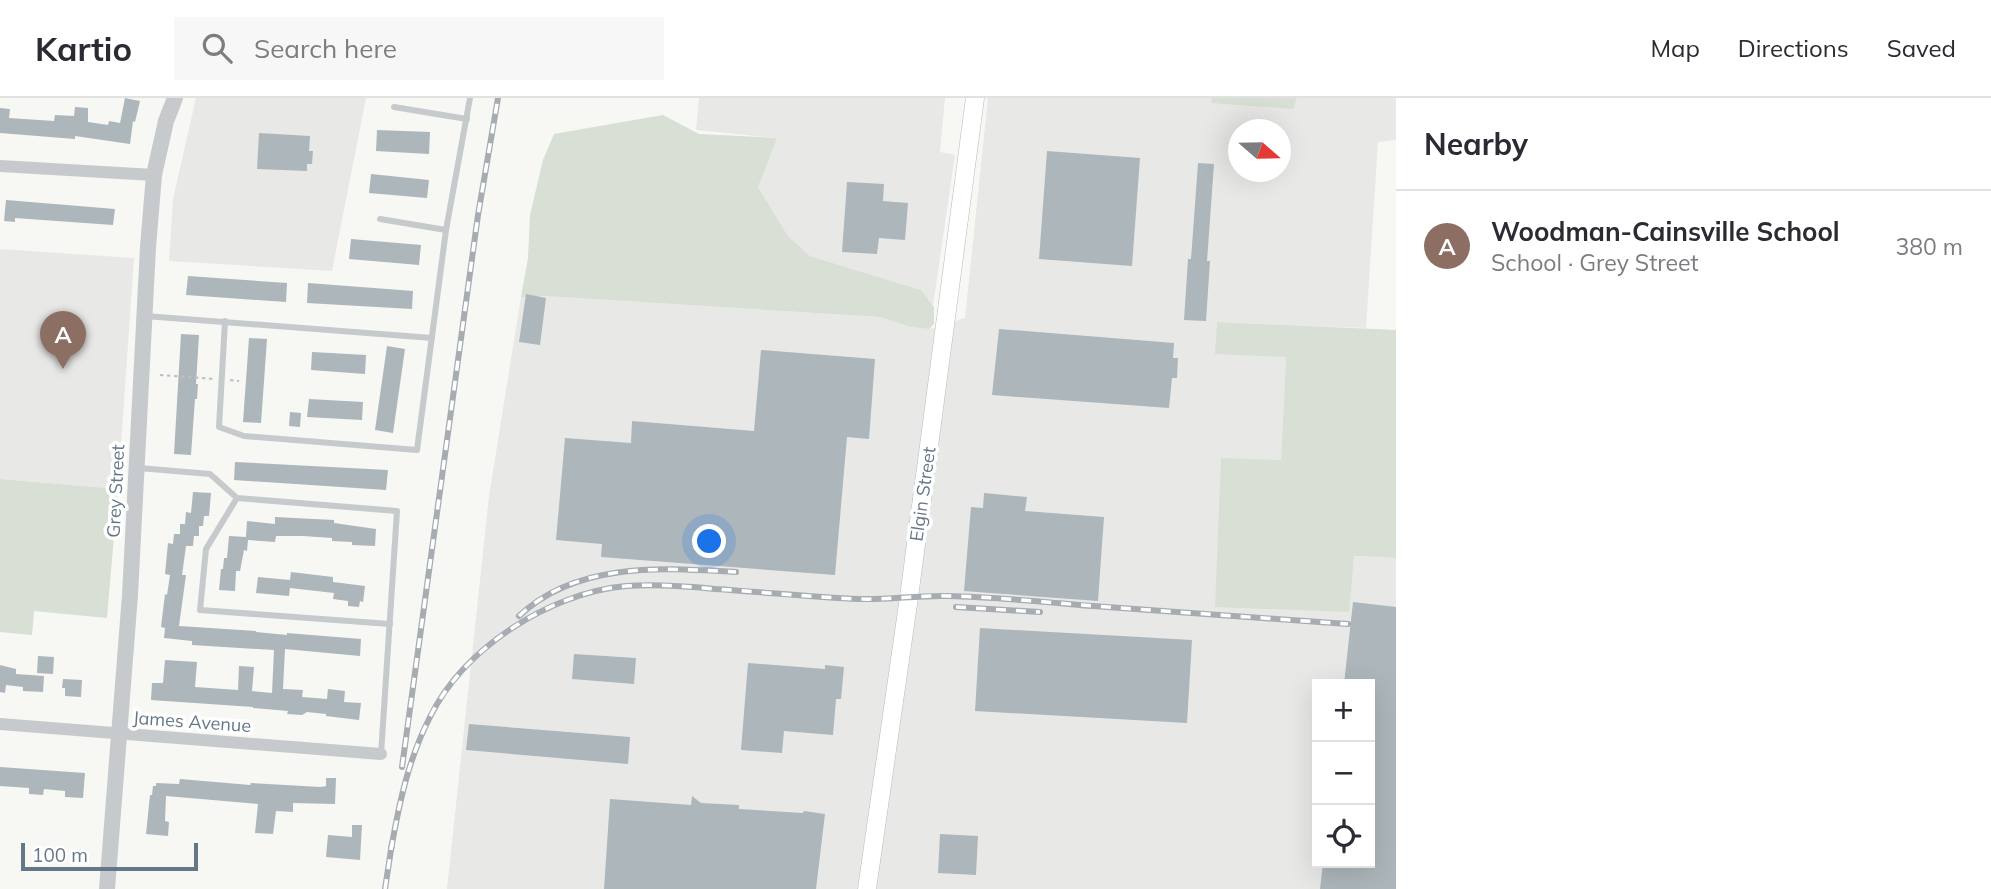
<!DOCTYPE html>
<html lang="en">
<head>
<meta charset="utf-8">
<style>
  :root { --surface:#fff; --page:#f7f7f7; --text:#2b2b33; --muted:#7c7c81; --line:#e1e1e2; --accent:#1a73e8 }
  body { margin:0; font-family:Mulish,sans-serif; background:var(--page); color:var(--text) }
  .controls { position:absolute; right:21px; bottom:21px; display:grid; overflow:hidden; border-radius:0px; box-shadow:0 7px 28px #0002 }
  .controls button { width:63px; height:63px; display:grid; place-items:center; padding:0; border:0; border-bottom:2px solid var(--line); background:var(--surface); color:var(--text); font:35px sans-serif }
  .compass { position:absolute; left:1228px; top:21px; width:63px; height:63px; border-radius:50%; background:var(--surface); box-shadow:0 7px 28px #0002; rotate:110deg }
  .scale { position:absolute; left:21px; bottom:18px; width:177px; box-sizing:border-box; padding-left:7px; border:4px solid #647787; border-top:0; font-size:19px; line-height:24px; white-space:nowrap; color:#647787; -webkit-text-stroke:5px #fff; paint-order:stroke }
  .you { position:absolute; left:710px; top:444px; width:24px; height:24px; margin:-18px; border:5px solid #fff; border-radius:50%; background:#1a73e8; box-shadow:0 0 0 10px #1a73e833 }
  .badge { display:grid; place-items:center; width:46px; height:46px; border-radius:50%; background:var(--accent); color:#fff; font-size:23px; font-weight:700 }
  .pin { position:absolute; translate:-50% -58px; filter:drop-shadow(0 2px 4px #0008) }
  .pin::after { content:''; position:absolute; top:37px; width:24px; height:21px; background:inherit; clip-path:polygon(0 0,100% 0,50% 100%) }
  .list { margin:0; padding:0; list-style:none }
  h2 { display:flex; justify-content:space-between; align-items:center; height:91px; margin:0; padding:0 28px; font-size:30px }
  h2 small { font-size:23px; font-weight:400; color:var(--muted) }
  .list li { display:grid; grid-template-columns:46px 1fr auto; gap:21px; align-items:center; box-sizing:border-box; height:112px; padding:0 28px; border-top:2px solid var(--line) }
  .list b { display:block; font-size:26px; white-space:nowrap }
  .list p { margin:0; font-size:23px; white-space:nowrap; color:var(--muted) }
  .list em { font-size:23px; font-style:normal; color:var(--muted) }
  .icon { flex:none; width:38px; height:38px; fill:none; stroke:currentColor; stroke-width:2; stroke-linecap:round; stroke-linejoin:round }
  .map { position:relative; flex:none; width:1396px; height:791px; overflow:hidden }
  header { display:flex; align-items:center; gap:42px; box-sizing:border-box; height:98px; padding:0 35px; background:var(--surface); border-bottom:2px solid var(--line) }
  header strong { font-size:33px }
  nav { display:flex; gap:38px; margin-inline-start:auto; font-size:24px }
  .search { width:490px; height:63px; background:var(--page); display:flex; align-items:center; gap:18px; box-sizing:border-box; padding:0 24px; border-radius:0px; color:var(--muted); font-size:26px }
  main { display:flex }
  aside { flex:1; background:var(--surface) }
  .map>svg:first-child { display:block }
  .built { fill:#e8e9e7; fill-rule:evenodd }
  .green { fill:#d8dfd4 }
  .building { fill:#adb6bb }
  .lines { fill:none; stroke-linecap:round; stroke-linejoin:round }
  .secondary-casing { stroke:#b6bcc0; stroke-width:19 }
  .path { stroke:#bdc0c2; stroke-width:2; stroke-dasharray:3.5 3.5; stroke-linecap:butt }
  .service { stroke:#c6cacd; stroke-width:6 }
  .minor { stroke:#c6cacd; stroke-width:12 }
  .tertiary { stroke:#c6cacd; stroke-width:16 }
  .secondary { stroke:#fff; stroke-width:18 }
  .rail-casing { stroke:#a6acb2; stroke-width:6 }
  .rail { stroke:#fff; stroke-width:3.5; stroke-dasharray:10; stroke-linecap:butt }
  .labels { text-anchor:middle; stroke-width:7; stroke-linejoin:round; paint-order:stroke }
  .street-label { font-size:18px; fill:#647787; stroke:#fff }
</style>
</head>
<body>
<header>
<strong>Kartio</strong>
<div class="search"><svg class="icon" aria-label="search" viewBox="0 0 24 24"><circle cx="10" cy="10" r="6"/><path d="M15 15l6 6"/></svg>Search here</div>
<nav><a>Map</a><a>Directions</a><a>Saved</a></nav>
</header>
<main>
<div class="map">
<svg width="1396" height="791" viewBox="0 0 1396 791">
  <rect width="100%" height="100%" fill="#f7f7f3"/>
  <g class="built">
    <polygon points="196,0 366,0 332,173 169,163 173,101"/>
    <polygon points="699,0 945,0 940,54 955,57 933,208 921,192 810,158 788,138 758,89 776,40 696,32"/>
    <path d="M988,0H1396V42L1378,44L1366,230L1217,224L1216,256L1286,258L1281,363L1221,361L1354,458L1396,460V791H447L489,398L521,199L544,198L880,219L911,229L930,231L965,220ZM1238,32H1280V74H1238ZM1317,586H1370V765H1317Z"/>
    <polygon points="0,151 134,160 118,391 0,381"/>
  </g>
  <g class="green">
    <polygon points="1212,0 1297,0 1293,11 1211,5"/>
    <polygon points="663,17 699,36 777,40 758,89 788,138 810,158 921,192 934,209 934,226 929,231 911,229 880,219 544,198 521,199 528,160 530,117 543,62 554,36"/>
    <polygon points="1217,224 1396,232 1396,460 1354,458 1349,514 1215,509 1221,360 1281,362 1286,259 1215,256"/>
    <polygon points="0,381 118,391 107,520 34,513 32,537 0,534"/>
  </g>
  <g class="building">
    <polygon points="125,0 140,3 135,24 133,23 130,46 75,38 75,41 0,35 0,10 10,11 9,20 54,23 55,17 74,18 75,9 88,10 88,24 108,27 109,23 120,25"/>
    <polygon points="377,32 430,34 429,56 376,53"/>
    <polygon points="259,35 310,38 309,53 313,53 312,66 307,66 307,73 257,71"/>
    <polygon points="1047,53 1140,60 1132,168 1039,161"/>
    <polygon points="1198,65 1214,66 1207,163 1210,163 1206,223 1184,222 1188,161 1191,161"/>
    <polygon points="371,76 429,82 427,100 369,95"/>
    <polygon points="847,84 884,86 883,103 908,105 905,142 879,140 877,156 842,154"/>
    <polygon points="6,102 115,111 113,127 15,120 15,124 4,123"/>
    <polygon points="351,141 421,147 419,167 349,161"/>
    <polygon points="188,178 287,185 286,204 186,197"/>
    <polygon points="308,185 413,193 412,211 307,205"/>
    <polygon points="526,196 546,200 540,247 519,244"/>
    <polygon points="999,231 1174,245 1173,260 1178,260 1177,280 1172,280 1169,310 992,297"/>
    <polygon points="181,236 199,237 196,286 198,286 197,301 195,301 191,357 174,356"/>
    <polygon points="249,240 267,241 261,325 243,324"/>
    <polygon points="387,248 405,251 393,335 375,332"/>
    <polygon points="761,252 875,261 869,341 847,339 835,477 601,459 602,446 556,442 565,340 631,345 632,323 754,333"/>
    <polygon points="312,254 366,257 365,276 311,272"/>
    <polygon points="309,301 363,304 362,322 307,319"/>
    <polygon points="290,314 301,315 300,329 289,328"/>
    <polygon points="235,364 388,372 386,392 234,382"/>
    <polygon points="193,394 211,395 209,418 204,418 203,428 199,428 199,438 194,438 193,448 186,448 182,477 186,477 179,528 256,533 256,534 287,537 287,535 361,541 360,558 285,551 283,591 303,592 302,599 327,601 328,591 345,593 344,604 361,605 359,622 326,618 326,616 307,614 302,617 287,616 288,613 253,610 253,609 151,602 152,585 163,585 165,562 197,564 195,589 238,592 239,568 254,569 252,593 272,595 274,552 192,547 192,543 164,540 165,530 161,529 165,496 167,497 170,477 165,476 168,445 173,446 174,436 180,436 180,426 185,426 186,414 191,415"/>
    <polygon points="984,395 1027,399 1025,413 1104,419 1098,503 964,493 971,409 983,410"/>
    <polygon points="275,419 334,422 334,425 376,431 375,448 352,447 352,444 332,443 332,440 303,438 276,438 275,444 248,442 247,453 244,452 240,473 236,473 235,493 219,492 221,471 223,471 224,460 227,460 229,438 246,439 247,423 275,426"/>
    <polygon points="291,474 333,479 333,484 365,488 363,504 360,503 359,509 348,508 348,503 333,501 334,495 290,490 289,498 256,495 258,479 290,482"/>
    <polygon points="1353,504 1396,509 1396,791 1320,791 1323,765 1370,765 1370,586 1344,586"/>
    <polygon points="980,530 1192,542 1187,625 975,613"/>
    <polygon points="574,556 636,560 634,586 572,581"/>
    <polygon points="38,558 54,559 53,576 37,575"/>
    <polygon points="748,565 825,571 825,567 844,569 841,601 836,601 833,637 784,633 782,655 741,652"/>
    <polygon points="0,567 16,571 16,576 44,578 43,594 23,593 23,589 6,587 5,595 0,594"/>
    <polygon points="63,581 82,582 81,599 65,598 65,590 62,590"/>
    <polygon points="469,626 630,639 628,666 466,652"/>
    <polygon points="0,669 85,675 83,700 65,699 65,693 44,691 43,697 29,696 29,690 0,688"/>
    <polygon points="326,680 336,680 335,706 293,705 293,714 276,713 273,736 255,735 258,706 166,698 165,723 169,724 168,738 146,736 150,697 152,697 153,688 156,688 156,685 179,686 180,681 250,687 251,685 321,689 326,688"/>
    <polygon points="692,698 701,705 739,707 739,711 803,715 804,713 825,716 816,791 604,791 610,701 691,707"/>
    <polygon points="352,727 362,727 360,762 326,759 328,737 352,739"/>
    <polygon points="940,736 978,738 976,777 938,775"/>
  </g>
  <g class="lines">
    <g class="secondary-casing">
      <polyline id="secondary" points="867,791 909,499 975,0"/>
    </g>
    <g class="path">
      <polyline points="160,277 214,281"/>
      <polyline points="230,282 239,283"/>
    </g>
    <g class="service">
      <polyline points="394,9 467,21"/>
      <polyline points="380,121 446,132"/>
      <polyline points="145,218 432,240"/>
      <polyline points="225,223 219,329 244,338 417,352 446,132 470,0"/>
      <polyline points="139,370 210,376 237,400 397,413 381,656"/>
      <polyline points="237,400 206,451 200,512 390,526"/>
    </g>
    <g class="minor">
      <polyline points="0,68 154,77"/>
      <polyline points="0,626 381,656"/>
    </g>
    <polyline class="tertiary" points="107,791 130,497 148,149 154,77 166,23 175,0"/>
    <use href="#secondary" class="secondary"/>
    <g class="rail-casing">
      <g id="rail">
        <polyline points="956,509 1040,514"/>
        <path d="M519,518C577,463 663,470 736,474"/>
        <polyline points="402,669 478,117 498,0"/>
        <path d="M391,752C399,706 408,662 430,619C464,550 549,495 626,488C656,486 685,488 715,491C763,494 811,499 859,501C889,502 918,497 948,498C996,499 1045,504 1093,508C1178,514 1263,520 1348,526"/>
        <polyline points="385,791 392,745"/>
      </g>
    </g>
    <use href="#rail" class="rail"/>
  </g>
  <g class="labels">
    <g class="street-label">
      <text transform="translate(116 393) rotate(-87)" y="6">Grey Street</text>
      <text transform="translate(923 396) rotate(-82)" y="6">Elgin Street</text>
      <text transform="translate(192 624) rotate(4)" y="6">James Avenue</text>
    </g>
  </g>
</svg>
<div class="controls">
<button>+</button>
<button>−</button>
<button><svg class="icon" aria-label="locate" viewBox="0 0 24 24"><circle cx="12" cy="12" r="6"/><path d="M12 2v4M12 18v4M2 12h4M18 12h4"/></svg></button>
</div>
<svg class="compass" viewBox="-18 -18 36 36"><path d="M0-13l5 13h-10z" fill="#e53935"/><path d="M0 13l5-13h-10z" fill="#7c7c81"/></svg>
<div class="scale">100 m</div>
<div class="you"></div>
<div class="pin badge" style="left:63px;top:271px;background:#8d6e63">A</div>
</div>
<aside>
<h2>Nearby<small></small></h2>
<ul class="list">
<li><span class="badge" style="background:#8d6e63">A</span><div><b>Woodman-Cainsville School</b><p>School · Grey Street</p></div><em>380 m</em></li>
</ul>
</aside>
</main>
</body>
</html>
